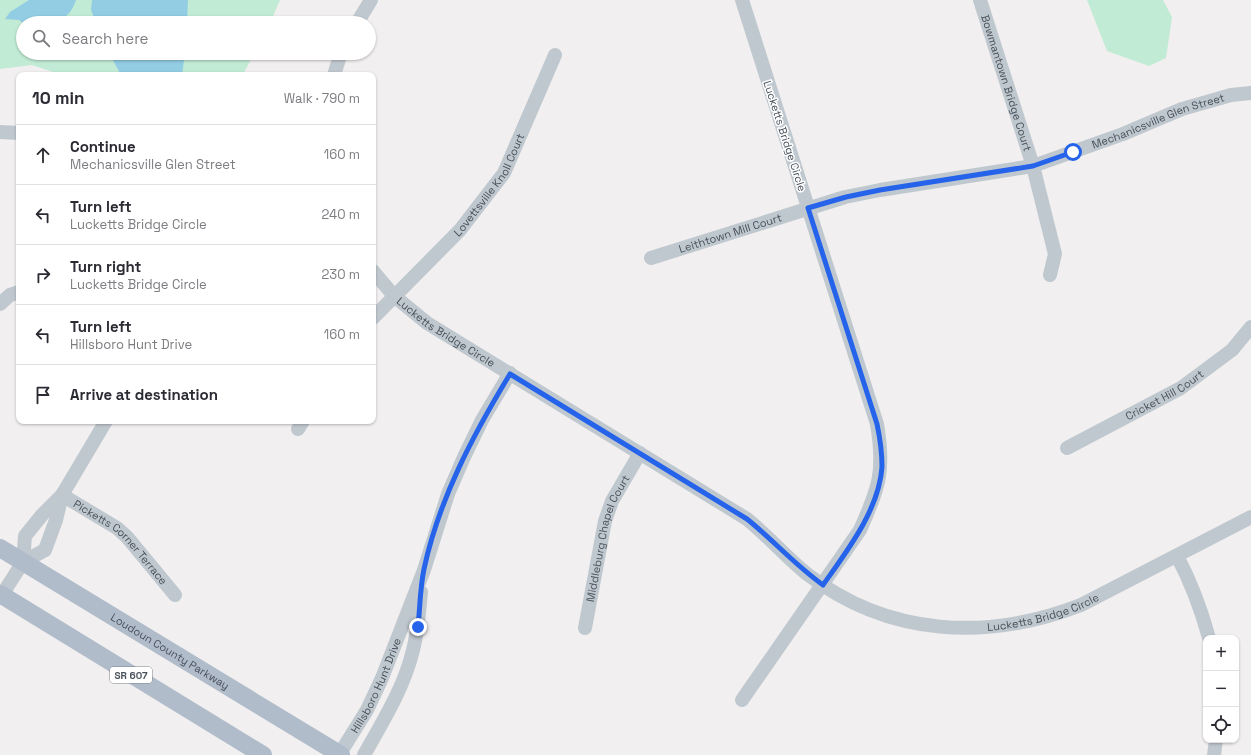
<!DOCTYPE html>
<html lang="en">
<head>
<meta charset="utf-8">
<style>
  :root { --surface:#fff; --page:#f7f7f7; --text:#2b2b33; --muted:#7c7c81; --line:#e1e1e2 }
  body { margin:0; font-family:"Space Grotesk",sans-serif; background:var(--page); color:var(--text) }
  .controls { position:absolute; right:12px; bottom:12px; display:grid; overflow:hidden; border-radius:8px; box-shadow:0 1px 3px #0004 }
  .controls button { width:36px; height:36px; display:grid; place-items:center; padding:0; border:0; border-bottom:1px solid var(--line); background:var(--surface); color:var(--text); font:20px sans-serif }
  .stop { position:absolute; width:12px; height:12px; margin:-9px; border:3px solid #2563eb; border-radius:50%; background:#fff }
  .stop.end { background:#2563eb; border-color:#fff; box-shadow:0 1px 4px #0008 }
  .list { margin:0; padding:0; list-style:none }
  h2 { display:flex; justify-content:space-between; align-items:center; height:52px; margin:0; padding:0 16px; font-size:17px }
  h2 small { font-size:13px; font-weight:400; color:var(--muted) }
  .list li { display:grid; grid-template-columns:26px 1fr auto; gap:12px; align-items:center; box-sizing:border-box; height:60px; padding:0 16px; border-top:1px solid var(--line) }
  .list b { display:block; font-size:15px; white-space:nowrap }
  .list p { margin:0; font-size:13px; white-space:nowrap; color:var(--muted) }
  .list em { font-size:13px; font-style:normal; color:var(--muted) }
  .icon { flex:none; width:22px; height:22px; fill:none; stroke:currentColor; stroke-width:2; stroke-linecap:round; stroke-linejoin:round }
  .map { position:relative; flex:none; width:1251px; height:755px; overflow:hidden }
  .search { position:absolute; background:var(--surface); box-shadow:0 1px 3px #0004; left:16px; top:16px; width:360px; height:44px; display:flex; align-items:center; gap:10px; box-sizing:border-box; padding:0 14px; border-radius:22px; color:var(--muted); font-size:15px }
  .panel { position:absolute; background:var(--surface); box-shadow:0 1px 3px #0004; left:16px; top:72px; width:360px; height:352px; border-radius:8px }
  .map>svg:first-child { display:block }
  .green { fill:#c1ebd4 }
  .water { fill:#92cde4 }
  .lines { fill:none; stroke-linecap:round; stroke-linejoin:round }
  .minor { stroke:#c0c8cf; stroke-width:14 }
  .major { stroke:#b1bccb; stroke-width:18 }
  .route { stroke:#2563eb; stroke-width:5 }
  .labels { text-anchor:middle; stroke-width:3; stroke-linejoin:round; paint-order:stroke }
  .shield { fill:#fff; stroke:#7f848c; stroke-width:1 }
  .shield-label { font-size:10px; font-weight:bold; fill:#48505a }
  .street-label { font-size:11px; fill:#48505a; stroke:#fff }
</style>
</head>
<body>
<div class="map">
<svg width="1251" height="755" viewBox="0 0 1251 755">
  <rect width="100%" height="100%" fill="#f1efef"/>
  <g class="green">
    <polygon points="0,0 280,0 270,23 23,23 23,53 254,53 243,75 62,75 32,65 0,69"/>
    <polygon points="1087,0 1163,0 1172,17 1166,58 1149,66 1107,51"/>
  </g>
  <g class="water">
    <path d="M29,0H76C67,27 47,23 23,23L19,20L5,19L10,12Z"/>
    <polygon points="92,0 188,0 187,23 96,23 91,10"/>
    <polygon points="109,53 185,53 182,75 121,75"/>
  </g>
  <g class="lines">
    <g class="minor">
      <path id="s1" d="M980,0L1033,166L1055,254L1050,275"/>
      <polyline points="357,23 371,0"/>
      <polyline points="334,75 341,53"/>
      <polyline points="0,132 19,133"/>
      <path id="s2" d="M651,258L845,197L880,190L1033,166L1123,134L1182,109L1231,95L1251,93"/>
      <path id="s3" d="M373,271L394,296L427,323L747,519C768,536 786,557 807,574C889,637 988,641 1081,605L1251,517"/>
      <polyline points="0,304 10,295 19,292"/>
      <path id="s4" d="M373,318L460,230L504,173L555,55"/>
      <polyline points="298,429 303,421"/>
      <path id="s5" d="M1067,448L1181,388L1232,350L1251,327"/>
      <path id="s6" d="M62,495L117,528L127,537L175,595"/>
      <path d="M1177,556C1191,582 1201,609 1209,638"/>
      <polyline points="23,562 45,550 56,520 62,495"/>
      <polyline points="0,598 23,562 25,536 42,515 62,495 106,421"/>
      <path id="s7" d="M585,628L605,521L612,501L640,453"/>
      <path d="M742,700L860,530C879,488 885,471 877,424L742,0"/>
      <path id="s8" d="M339,755L367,710L382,678L424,570L448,494L464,457L482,420L510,373"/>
      <path d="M364,755C383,721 404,688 413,650C418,631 419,611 421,592"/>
      <polyline points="1214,755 1216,740"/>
    </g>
    <g class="major">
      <path id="s9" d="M0,548L341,755"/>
      <polyline points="0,594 263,755"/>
    </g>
  </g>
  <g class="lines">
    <path class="route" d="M418,627C420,608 420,588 424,569C439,499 473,435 510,374L747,519C773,540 795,565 823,585C847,551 879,510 882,467C882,452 880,438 877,424L808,208L846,197L880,190L1033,166L1073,152"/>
  </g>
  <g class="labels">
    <rect class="shield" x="110" y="667" width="42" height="16" rx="3"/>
    <g class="shield-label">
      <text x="131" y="679">SR 607</text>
    </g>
    <g class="street-label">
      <text dy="4" stroke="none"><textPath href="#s1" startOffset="87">Bowmantown Bridge Court</textPath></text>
      <text dy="4" stroke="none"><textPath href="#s2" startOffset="527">Mechanicsville Glen Street</textPath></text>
      <text transform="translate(785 136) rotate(72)" y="4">Lucketts Bridge Circle</text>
      <text dy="4" stroke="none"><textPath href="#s4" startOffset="178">Lovettsville Knoll Court</textPath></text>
      <text dy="4" stroke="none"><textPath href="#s2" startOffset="83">Leithtown Mill Court</textPath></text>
      <text dy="4" stroke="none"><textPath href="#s3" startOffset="96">Lucketts Bridge Circle</textPath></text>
      <text dy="4" stroke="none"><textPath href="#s5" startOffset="111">Cricket Hill Court</textPath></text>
      <text dy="4" stroke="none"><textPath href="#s7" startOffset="93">Middleburg Chapel Court</textPath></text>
      <text dy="4" stroke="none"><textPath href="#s6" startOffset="76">Picketts Corner Terrace</textPath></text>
      <text dy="4" stroke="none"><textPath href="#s3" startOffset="782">Lucketts Bridge Circle</textPath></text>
      <text dy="4" stroke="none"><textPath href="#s9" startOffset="199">Loudoun County Parkway</textPath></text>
      <text dy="4" stroke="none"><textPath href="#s8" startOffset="79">Hillsboro Hunt Drive</textPath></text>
    </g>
  </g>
</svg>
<div class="controls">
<button>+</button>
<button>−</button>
<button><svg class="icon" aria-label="locate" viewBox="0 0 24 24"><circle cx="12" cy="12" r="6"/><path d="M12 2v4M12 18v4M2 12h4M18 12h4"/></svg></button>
</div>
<div class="stop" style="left:1073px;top:152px"></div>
<div class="stop end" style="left:418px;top:627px"></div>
<div class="search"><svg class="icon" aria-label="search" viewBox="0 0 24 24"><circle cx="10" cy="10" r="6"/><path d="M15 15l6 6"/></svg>Search here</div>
<section class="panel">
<h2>10 min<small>Walk · 790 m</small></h2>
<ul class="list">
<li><svg class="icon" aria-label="ahead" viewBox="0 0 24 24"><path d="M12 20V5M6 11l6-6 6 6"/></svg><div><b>Continue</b><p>Mechanicsville Glen Street</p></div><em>160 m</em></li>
<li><svg class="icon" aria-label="left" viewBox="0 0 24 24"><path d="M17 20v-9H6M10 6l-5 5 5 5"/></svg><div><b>Turn left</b><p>Lucketts Bridge Circle</p></div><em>240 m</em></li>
<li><svg class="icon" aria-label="right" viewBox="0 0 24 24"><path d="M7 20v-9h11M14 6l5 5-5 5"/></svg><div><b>Turn right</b><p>Lucketts Bridge Circle</p></div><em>230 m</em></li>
<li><svg class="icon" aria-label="left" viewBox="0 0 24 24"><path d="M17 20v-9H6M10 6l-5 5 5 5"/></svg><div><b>Turn left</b><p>Hillsboro Hunt Drive</p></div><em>160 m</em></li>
<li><svg class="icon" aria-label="arrive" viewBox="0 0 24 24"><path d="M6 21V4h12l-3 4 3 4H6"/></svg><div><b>Arrive at destination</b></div></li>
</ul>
</section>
</div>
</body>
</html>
